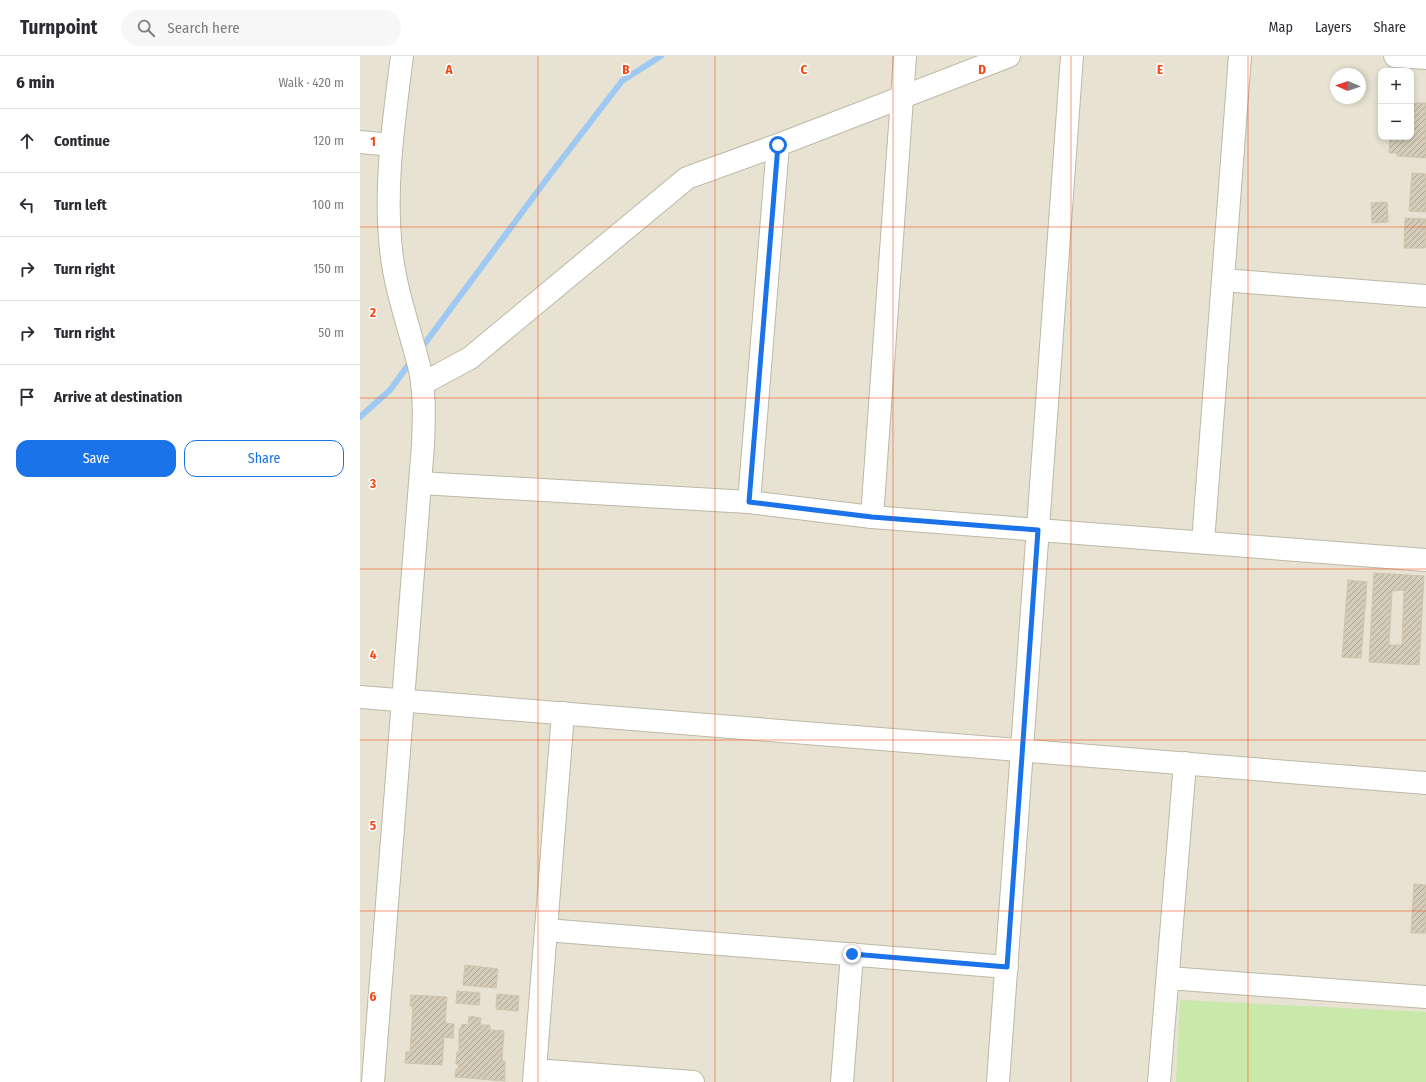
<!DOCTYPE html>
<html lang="en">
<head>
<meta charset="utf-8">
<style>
  :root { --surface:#fff; --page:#f7f7f7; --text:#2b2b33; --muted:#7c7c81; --line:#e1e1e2; --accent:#1a73e8 }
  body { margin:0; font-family:"Fira Sans Condensed",sans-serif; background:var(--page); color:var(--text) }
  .controls { position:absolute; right:12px; top:12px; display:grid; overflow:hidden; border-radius:8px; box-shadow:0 2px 6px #0003 }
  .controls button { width:36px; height:36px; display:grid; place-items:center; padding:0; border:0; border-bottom:1px solid var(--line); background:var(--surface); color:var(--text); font:20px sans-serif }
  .compass { position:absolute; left:970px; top:12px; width:36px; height:36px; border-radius:50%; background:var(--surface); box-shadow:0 2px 6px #0003; rotate:272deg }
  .stop { position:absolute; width:12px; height:12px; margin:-9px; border:3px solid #1a73e8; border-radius:50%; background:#fff }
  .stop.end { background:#1a73e8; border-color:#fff; box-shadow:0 1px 4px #0008 }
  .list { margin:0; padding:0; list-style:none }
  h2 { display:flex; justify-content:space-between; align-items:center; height:52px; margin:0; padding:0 16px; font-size:17px }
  h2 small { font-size:13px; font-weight:400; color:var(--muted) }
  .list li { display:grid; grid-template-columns:26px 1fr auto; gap:12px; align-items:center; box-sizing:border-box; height:64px; padding:0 16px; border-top:1px solid var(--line) }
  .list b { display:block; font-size:15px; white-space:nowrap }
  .list em { font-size:13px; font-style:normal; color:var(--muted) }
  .actions { display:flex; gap:8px; padding:12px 16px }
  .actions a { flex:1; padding:9px 0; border:1px solid var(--accent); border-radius:12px; text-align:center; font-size:14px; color:var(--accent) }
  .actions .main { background:var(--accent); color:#fff }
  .icon { flex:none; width:22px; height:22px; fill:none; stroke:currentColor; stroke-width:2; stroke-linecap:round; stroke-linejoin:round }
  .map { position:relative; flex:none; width:1066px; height:1026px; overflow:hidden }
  header { display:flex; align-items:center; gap:24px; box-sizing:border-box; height:56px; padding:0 20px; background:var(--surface); border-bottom:1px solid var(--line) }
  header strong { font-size:19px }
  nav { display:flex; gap:22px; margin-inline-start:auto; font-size:14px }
  .search { width:280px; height:36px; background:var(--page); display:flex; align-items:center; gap:10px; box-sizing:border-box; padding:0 14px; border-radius:22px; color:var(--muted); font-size:15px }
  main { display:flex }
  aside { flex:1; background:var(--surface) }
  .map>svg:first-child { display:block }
  .residential { fill:#e7e2d1; fill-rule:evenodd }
  .green { fill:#c8e9aa }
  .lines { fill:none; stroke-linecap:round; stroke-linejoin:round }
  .stream { stroke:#9dc9f2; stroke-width:6 }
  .building { fill:url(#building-hatch); stroke:#cfc4ac; fill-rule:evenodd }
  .minor-casing { stroke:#beb8a6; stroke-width:24 }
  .minor { stroke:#fff; stroke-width:22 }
  .route { stroke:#1a73e8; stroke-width:5 }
  .grid { fill:none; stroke:#f64510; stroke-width:1; stroke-opacity:0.55 }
  .grid-label { font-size:13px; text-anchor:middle; font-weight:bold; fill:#f64510; stroke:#fff; stroke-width:3; stroke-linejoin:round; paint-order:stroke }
</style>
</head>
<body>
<header>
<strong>Turnpoint</strong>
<div class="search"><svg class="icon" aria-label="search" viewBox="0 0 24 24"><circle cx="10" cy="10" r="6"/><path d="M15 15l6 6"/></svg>Search here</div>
<nav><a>Map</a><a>Layers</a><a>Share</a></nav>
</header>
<main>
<aside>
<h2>6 min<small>Walk · 420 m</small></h2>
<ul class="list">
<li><svg class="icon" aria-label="ahead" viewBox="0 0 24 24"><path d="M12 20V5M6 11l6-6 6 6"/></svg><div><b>Continue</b></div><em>120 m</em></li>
<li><svg class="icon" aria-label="left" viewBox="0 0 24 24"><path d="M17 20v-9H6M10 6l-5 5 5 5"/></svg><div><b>Turn left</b></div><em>100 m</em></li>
<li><svg class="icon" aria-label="right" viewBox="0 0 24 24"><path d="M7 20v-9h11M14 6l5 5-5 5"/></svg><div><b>Turn right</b></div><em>150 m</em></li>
<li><svg class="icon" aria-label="right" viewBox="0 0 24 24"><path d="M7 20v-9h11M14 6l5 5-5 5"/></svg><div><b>Turn right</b></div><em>50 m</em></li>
<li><svg class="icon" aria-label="arrive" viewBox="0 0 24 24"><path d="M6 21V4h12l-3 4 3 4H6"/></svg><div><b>Arrive at destination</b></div></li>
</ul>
<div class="actions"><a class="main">Save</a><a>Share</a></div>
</aside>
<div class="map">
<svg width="1066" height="1026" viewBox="0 0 1066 1026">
  <defs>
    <pattern id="building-hatch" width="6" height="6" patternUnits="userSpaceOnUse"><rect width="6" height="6" fill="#d4ccb9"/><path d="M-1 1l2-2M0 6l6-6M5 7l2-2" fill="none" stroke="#aea797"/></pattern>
  </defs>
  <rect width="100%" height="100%" fill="#f2efe4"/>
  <path class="residential" d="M0,0H1066V1026H0ZM1021,15H1051V81H1021ZM976,18H1000V42H976Z"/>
  <polygon class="green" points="820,944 1066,956 1066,1026 816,1026"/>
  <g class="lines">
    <g class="stream">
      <polyline points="60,294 192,116 262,25 301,0"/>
      <polyline points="0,361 30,334 52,304"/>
    </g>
  </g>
  <g class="building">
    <polygon points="1051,47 1066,47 1066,102 1037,100 1037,97 1029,97 1030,81 1051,81"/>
    <polygon points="1052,117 1066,118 1066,156 1049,155"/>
    <polygon points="1027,146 1028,166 1012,167 1011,147"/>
    <polygon points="1045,162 1066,163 1065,192 1044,192"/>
    <path d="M1014,517L1064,520L1059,609L1009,606ZM1044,534L1042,589H1029L1032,535Z"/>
    <polygon points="988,524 1007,526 1001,602 982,601"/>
    <polygon points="1054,828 1066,829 1066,877 1051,877"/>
    <polygon points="105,909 138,913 136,932 103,929"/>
    <polygon points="97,935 120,937 119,949 96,947"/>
    <polygon points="137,938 159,940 158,955 136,953"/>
    <polygon points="51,939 87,941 85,967 94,968 93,982 84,981 82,1009 45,1007 46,996 50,996 53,951 50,950"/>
    <polygon points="109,960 121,962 120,969 130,969 130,974 144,975 142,1005 145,1005 145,1025 95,1021 96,1013 98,1013 99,1008 96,1008 97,996 99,996 99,973 101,973 102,968 108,969"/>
  </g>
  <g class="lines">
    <g class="minor-casing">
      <g id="minor">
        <polyline points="1035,0 1066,2"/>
        <polyline points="0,86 31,89"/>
        <polyline points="863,224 1066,240"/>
        <polyline points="62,328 110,302 327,122 418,89 649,0"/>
        <polyline points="60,427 389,446 512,461 1066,504"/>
        <polyline points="389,446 418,89"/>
        <polyline points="512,461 545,0"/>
        <polyline points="843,486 880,0"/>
        <polyline points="0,641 1066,727"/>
        <polyline points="186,874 647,911"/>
        <polyline points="808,922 1066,941"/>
        <polyline points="175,1014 333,1026"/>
        <path d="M13,1026L63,389C64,364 65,338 60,314C50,273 35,234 31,193C24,129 34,64 42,0"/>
        <polyline points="174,1026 203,657"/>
        <polyline points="482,1026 492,898"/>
        <polyline points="638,1026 712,0"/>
        <polyline points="799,1026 825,707"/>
      </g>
    </g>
    <use href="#minor" class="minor"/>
  </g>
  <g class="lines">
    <polyline class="route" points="418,89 389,446 512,461 678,474 647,911 492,898"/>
  </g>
  <path class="grid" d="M178,0V1026M355,0V1026M533,0V1026M711,0V1026M888,0V1026M0,171H1066M0,342H1066M0,513H1066M0,684H1066M0,855H1066"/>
  <g class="grid-label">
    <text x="89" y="18">A</text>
    <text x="266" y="18">B</text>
    <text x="444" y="18">C</text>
    <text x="622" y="18">D</text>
    <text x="800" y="18">E</text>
    <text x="13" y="90">1</text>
    <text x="13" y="261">2</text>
    <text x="13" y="432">3</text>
    <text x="13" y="603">4</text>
    <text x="13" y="774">5</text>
    <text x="13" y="945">6</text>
  </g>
</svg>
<div class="controls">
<button>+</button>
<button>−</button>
</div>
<svg class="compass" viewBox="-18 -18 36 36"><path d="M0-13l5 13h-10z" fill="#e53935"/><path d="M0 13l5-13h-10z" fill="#7c7c81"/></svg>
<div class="stop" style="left:418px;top:89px"></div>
<div class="stop end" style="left:492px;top:898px"></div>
</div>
</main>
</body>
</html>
